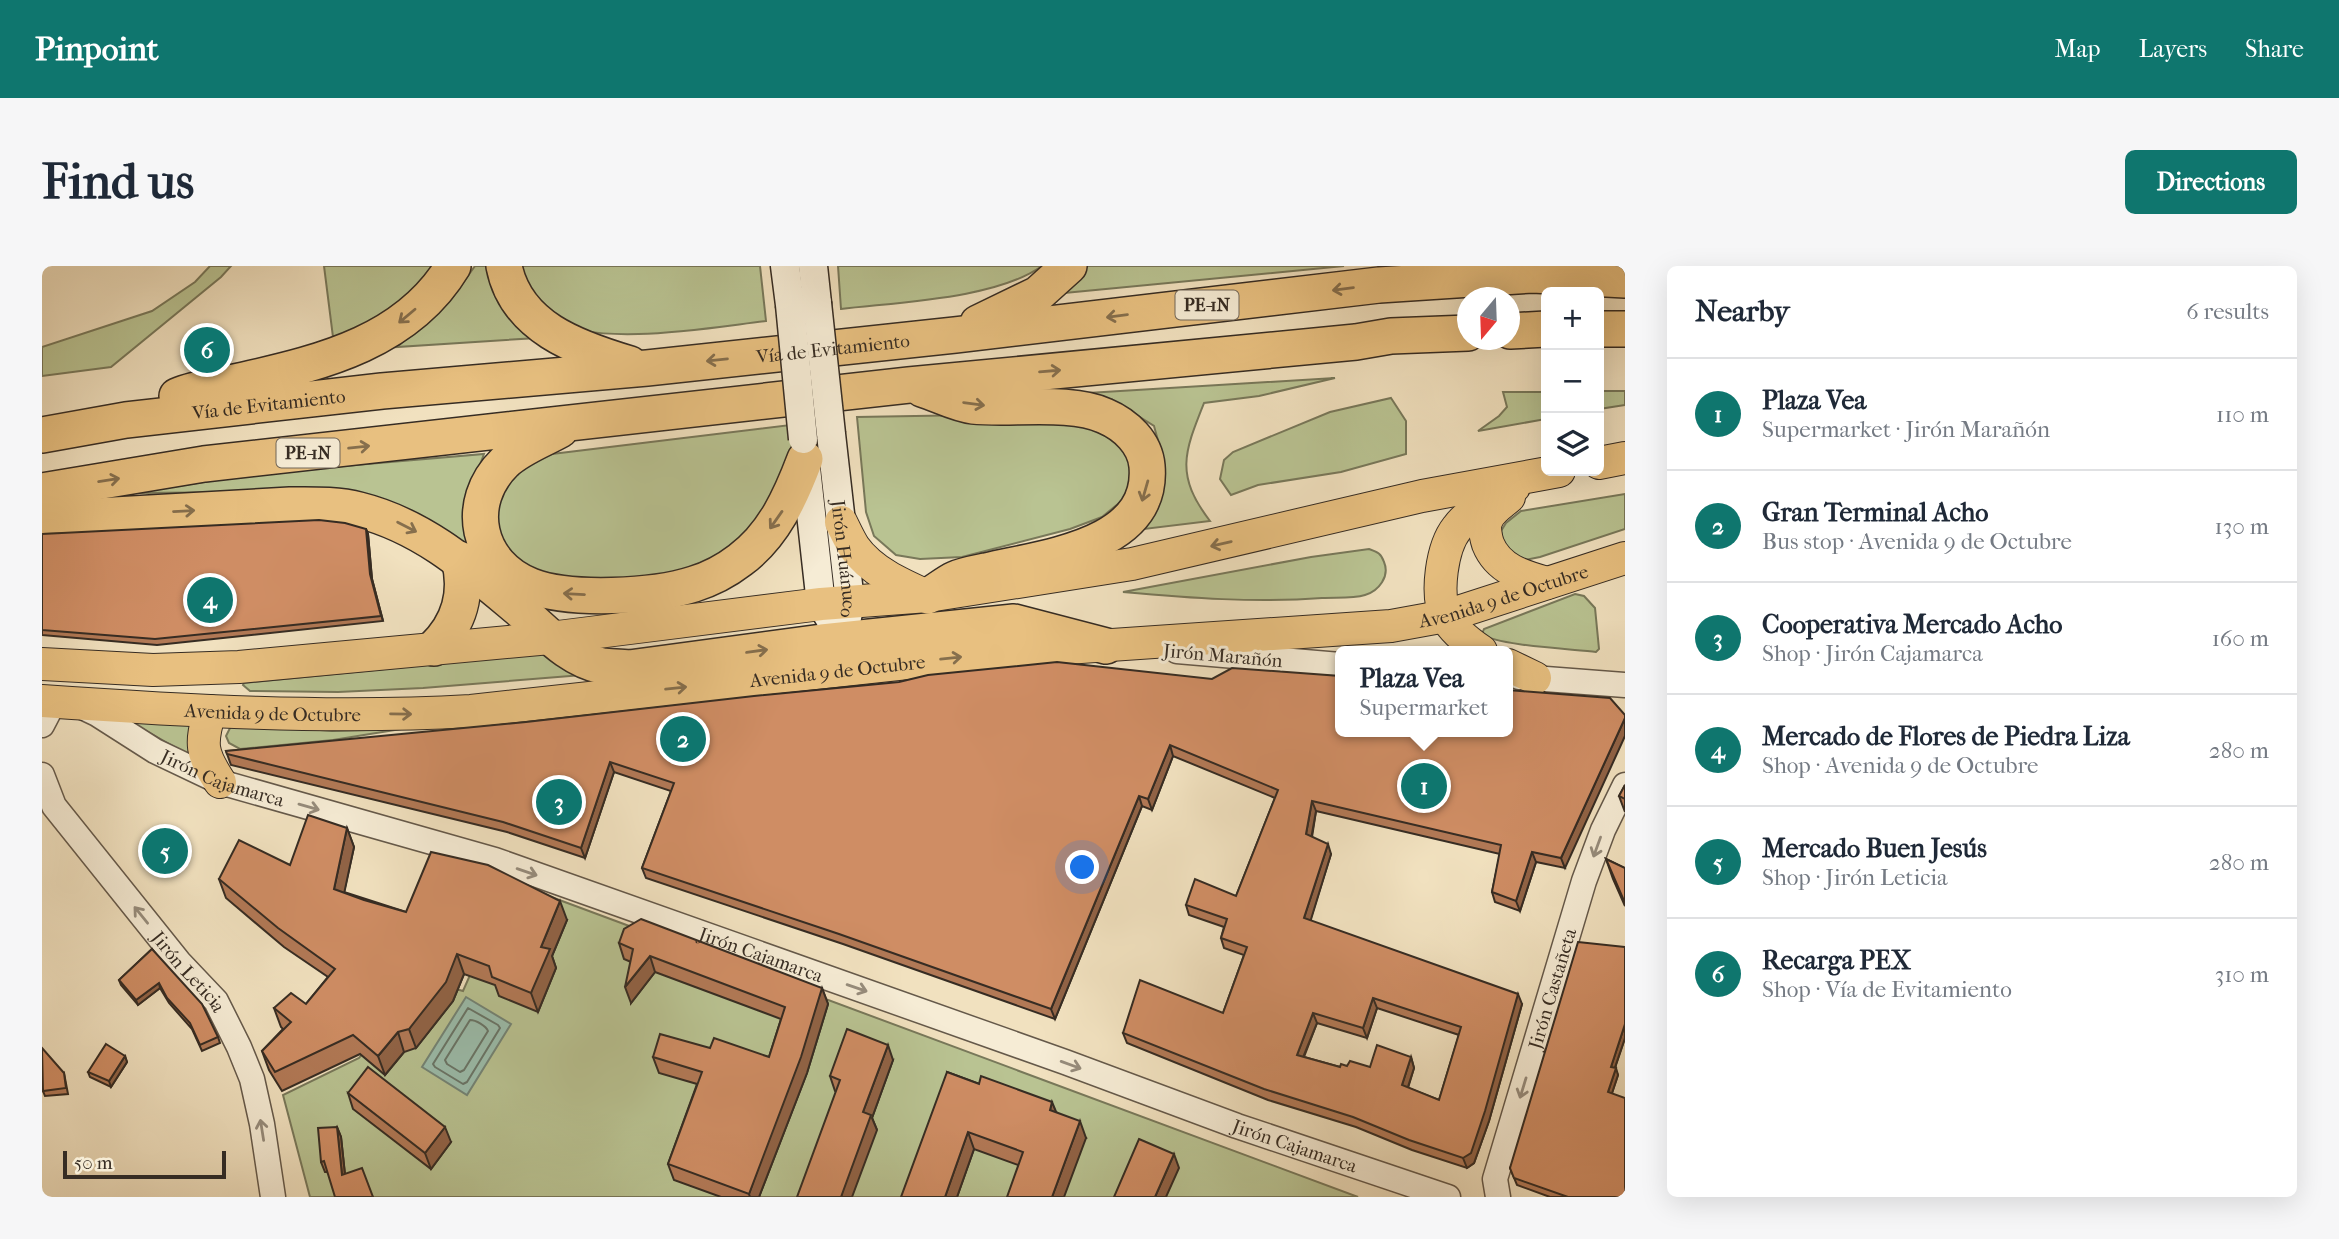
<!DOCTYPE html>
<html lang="en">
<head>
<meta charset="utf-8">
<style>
  :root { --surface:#fff; --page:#f6f6f7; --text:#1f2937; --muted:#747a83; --line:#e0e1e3; --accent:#0f766e }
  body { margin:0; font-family:"IM FELL French Canon",serif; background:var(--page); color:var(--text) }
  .controls { position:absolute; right:21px; top:21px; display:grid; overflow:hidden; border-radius:10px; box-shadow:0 7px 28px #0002 }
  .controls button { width:63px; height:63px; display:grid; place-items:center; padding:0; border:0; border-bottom:2px solid var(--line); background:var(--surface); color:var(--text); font:35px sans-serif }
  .compass { position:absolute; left:1415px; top:21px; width:63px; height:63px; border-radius:50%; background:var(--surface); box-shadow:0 7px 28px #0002; rotate:199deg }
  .scale { position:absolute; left:21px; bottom:18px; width:163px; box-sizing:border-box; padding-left:7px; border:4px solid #362c23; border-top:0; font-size:19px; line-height:24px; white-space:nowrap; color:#362c23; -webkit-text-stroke:5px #f6ecd5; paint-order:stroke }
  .you { position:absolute; left:1041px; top:602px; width:24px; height:24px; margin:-18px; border:5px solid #fff; border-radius:50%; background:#1a73e8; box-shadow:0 0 0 10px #1a73e833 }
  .badge { display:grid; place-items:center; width:46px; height:46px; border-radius:50%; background:var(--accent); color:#fff; font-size:23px; font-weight:700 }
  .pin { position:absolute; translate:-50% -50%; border:4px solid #fff; box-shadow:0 2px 7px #0006 }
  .popup { position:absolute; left:1293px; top:380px; width:178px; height:91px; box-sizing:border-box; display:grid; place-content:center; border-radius:10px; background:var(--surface); filter:drop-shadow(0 2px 5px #0005); font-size:23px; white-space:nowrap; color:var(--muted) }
  .popup b { font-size:26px; color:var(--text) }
  .popup::after { content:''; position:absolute; left:50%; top:100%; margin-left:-14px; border:14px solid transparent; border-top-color:var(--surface) }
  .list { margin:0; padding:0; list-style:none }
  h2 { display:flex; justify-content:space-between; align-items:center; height:91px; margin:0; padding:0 28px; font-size:30px }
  h2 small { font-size:23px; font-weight:400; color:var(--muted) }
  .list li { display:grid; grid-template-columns:46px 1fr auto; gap:21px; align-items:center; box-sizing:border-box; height:112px; padding:0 28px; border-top:2px solid var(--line) }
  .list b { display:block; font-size:26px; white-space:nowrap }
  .list p { margin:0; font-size:23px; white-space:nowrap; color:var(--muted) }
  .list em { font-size:23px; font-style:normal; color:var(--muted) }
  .icon { flex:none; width:38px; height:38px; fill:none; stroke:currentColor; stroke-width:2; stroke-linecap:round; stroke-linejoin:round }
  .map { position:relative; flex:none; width:1583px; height:931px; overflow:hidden; border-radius:10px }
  header { display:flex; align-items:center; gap:42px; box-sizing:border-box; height:98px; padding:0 35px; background:var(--accent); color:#fff }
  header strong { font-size:33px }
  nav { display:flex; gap:38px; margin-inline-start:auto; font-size:24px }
  .intro { display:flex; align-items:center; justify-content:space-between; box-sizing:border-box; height:168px; padding:0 42px }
  h1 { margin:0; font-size:49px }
  .button { padding:18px 32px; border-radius:10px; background:var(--accent); color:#fff; font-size:24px; font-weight:700 }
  main { display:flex; gap:42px; padding:0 42px }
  aside { flex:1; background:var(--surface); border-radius:10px; box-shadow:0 7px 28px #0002 }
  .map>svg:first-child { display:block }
  .green { fill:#b9c392; stroke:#78785a; stroke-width:2 }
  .water { fill:#9bbead; stroke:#738476; stroke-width:2 }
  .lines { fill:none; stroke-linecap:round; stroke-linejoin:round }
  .shore { stroke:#687568; stroke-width:2 }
  .tertiary-casing { stroke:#65594a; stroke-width:27 }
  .secondary-casing { stroke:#362c23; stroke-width:31 }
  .primary-casing { stroke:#362c23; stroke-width:34 }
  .motorway-casing { stroke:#362c23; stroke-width:38 }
  .tertiary { stroke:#f6ecd5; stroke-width:24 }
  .secondary { stroke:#f6ecd5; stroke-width:28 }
  .primary { stroke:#e8c080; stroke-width:32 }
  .motorway { stroke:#e8c080; stroke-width:35 }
  .secondary-bridge-casing { stroke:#362c23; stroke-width:31; stroke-linecap:butt }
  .secondary-bridge { stroke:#f6ecd5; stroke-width:28 }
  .wall { fill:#b27956; stroke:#362c23; stroke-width:2; fill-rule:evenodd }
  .shaded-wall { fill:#916346; stroke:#362c23; stroke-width:2 }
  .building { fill:#cf8d64; stroke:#362c23; stroke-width:2; fill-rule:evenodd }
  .oneway { stroke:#866f4d }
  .oneway2 { stroke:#968c7c }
  .labels { text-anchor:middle; stroke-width:6; stroke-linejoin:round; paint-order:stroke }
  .shield { fill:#f6ecd5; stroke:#706658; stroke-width:2 }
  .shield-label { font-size:18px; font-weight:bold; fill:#362c23 }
  .street-label { font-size:19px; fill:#362c23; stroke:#f6ecd5 }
</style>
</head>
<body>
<header>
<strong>Pinpoint</strong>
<nav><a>Map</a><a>Layers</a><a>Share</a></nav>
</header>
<div class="intro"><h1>Find us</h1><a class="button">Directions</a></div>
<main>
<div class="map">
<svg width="1583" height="931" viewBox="0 0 1583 931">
  <rect width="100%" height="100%" fill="#f1e1bf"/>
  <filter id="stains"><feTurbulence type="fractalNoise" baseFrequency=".00286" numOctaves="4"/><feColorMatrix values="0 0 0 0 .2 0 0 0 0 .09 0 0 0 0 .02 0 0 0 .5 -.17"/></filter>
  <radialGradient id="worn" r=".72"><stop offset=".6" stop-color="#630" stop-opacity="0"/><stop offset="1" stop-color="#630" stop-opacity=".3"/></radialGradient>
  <g class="green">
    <polygon points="168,0 189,0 179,11 69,101 0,110 0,81 110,45 153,16"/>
    <path d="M282,0H395C363,32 337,64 291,71Z"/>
    <polygon points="433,0 449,0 495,72 355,81 410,32"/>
    <path d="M475,0H718L724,55C671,61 556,82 510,54C502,49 482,11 475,0Z"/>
    <path d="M796,0H1000C954,33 856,36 799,43Z"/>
    <polygon points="1039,0 1302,0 1012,28"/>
    <path d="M1293,112L1217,130L1162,137C1142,187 1133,209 1168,255L1094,264C1127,231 1125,203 1112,160L1080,140L1029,128Z"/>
    <polygon points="1557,125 1583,125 1583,139 1557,143"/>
    <polygon points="1461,126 1504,126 1504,153 1436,165 1457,150 1465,141"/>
    <polygon points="1349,132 1364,155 1364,188 1299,206 1216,219 1189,229 1178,213 1182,194 1191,186 1288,146"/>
    <polygon points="993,148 1026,150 1096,187 1082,233 1060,251 1028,263 920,291 878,293 854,289 832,270 824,246 815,151"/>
    <polygon points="748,159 750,184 718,263 638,311 507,317 462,292 450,230 487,194 510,188"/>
    <polygon points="442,188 426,230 447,300 231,226 90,227 220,207"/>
    <polygon points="1583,228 1583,263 1498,291 1483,294 1462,282 1459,265 1464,257 1479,245"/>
    <path d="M1327,283C1335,286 1339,287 1342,296C1348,310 1337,325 1323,329C1310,333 1293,331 1280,332C1214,337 1147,332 1081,326L1269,291Z"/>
    <path d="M1533,328L1542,330L1553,342L1557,383L1554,386C1531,383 1456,380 1440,368L1442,363Z"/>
    <polygon points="514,386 553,408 381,422 296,426 208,425 201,419 202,417"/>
    <polygon points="87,455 151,459 150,491"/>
    <polygon points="195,457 290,465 359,463 291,474 198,483 187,477 184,470 189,460"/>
    <polygon points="469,616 1316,931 268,931 241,829 317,792 382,714 421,725"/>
  </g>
  <polygon class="water" points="424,731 469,758 425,829 380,801"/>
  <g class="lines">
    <g class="shore">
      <polygon points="426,742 456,759 458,762 425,816 421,818 393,801 391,798"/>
      <path d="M428,754C434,754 444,760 446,765L422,804L418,806L405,798L403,794Z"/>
    </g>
    <g class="tertiary-casing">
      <g id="tertiary">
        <polyline points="1135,385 1298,399"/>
        <polyline points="1477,411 1583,419"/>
        <path id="s1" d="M36,439L55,448L113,485L178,516L453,594L1023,796L1195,860L1406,931"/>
        <polyline points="0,459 12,436"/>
        <path id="s2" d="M0,509L12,540L137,696L174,735L197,781L210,813L220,858L231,931"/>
        <path id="s3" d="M1456,931L1453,913L1542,615L1561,564L1583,519"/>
      </g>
    </g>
    <g class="secondary-casing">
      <g id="secondary">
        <polyline points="743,0 748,39"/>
        <polyline points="771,0 775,37"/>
        <path id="s4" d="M789,168L808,336L804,357"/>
        <polyline points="763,193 779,338 801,374"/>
      </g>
    </g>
    <g class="primary-casing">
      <g id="primary">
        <polyline points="1557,197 1583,192"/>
        <path d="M1467,231C1459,238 1447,245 1444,256C1442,262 1444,272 1446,278C1456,303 1480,310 1505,317"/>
        <path d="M799,256C803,264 807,273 812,281C829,305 858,318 885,330"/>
        <path d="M1439,385C1426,376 1411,364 1404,351C1393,328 1400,281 1415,262C1429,243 1453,232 1472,221"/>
        <polyline points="0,398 111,404 197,401 508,372 779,338 886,330 1090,298 1380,230 1517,205"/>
        <polyline points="1466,399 1493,412"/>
        <path id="s5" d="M0,435C142,445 287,453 429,445L966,386L1349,360L1404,350L1583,292"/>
        <path d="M168,445C158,478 159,487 178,516"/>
      </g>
    </g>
    <g class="motorway-casing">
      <g id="motorway">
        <path d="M462,0C474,61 534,82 588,98"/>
        <polyline points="936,57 996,28 1027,0"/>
        <polyline points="1557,63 1583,63"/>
        <polyline points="1468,65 1504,63"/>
        <path d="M880,123C896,128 914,138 931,140C969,144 1029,134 1063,150C1084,159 1103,177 1105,200C1112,281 1002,291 944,305C934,307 922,309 913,313C904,317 895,325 886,330"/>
        <path d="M135,130C156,121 181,119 202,114C282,96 366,75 411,0"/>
        <path d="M518,164C500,174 478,182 463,196C421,237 435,299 489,320C528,335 612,331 652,318C668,313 685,304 698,294C732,269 749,230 763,193"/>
        <path id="s6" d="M0,169L84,154L340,125L605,102L913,69L1337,19L1491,9L1583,14"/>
        <polyline points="0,225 162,198 867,119 1314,76 1349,70 1426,67"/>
        <path d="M0,253L248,239C270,239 295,238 317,244C381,260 428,302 478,344C503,365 526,393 560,400C569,401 578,401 587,402L780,376L972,356L1064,380"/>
        <path d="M392,382C418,357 426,327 417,293"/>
      </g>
    </g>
    <use href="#tertiary" class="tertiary"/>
    <use href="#secondary" class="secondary"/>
    <use href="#primary" class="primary"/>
    <use href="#motorway" class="motorway"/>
    <g class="secondary-bridge-casing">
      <g id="secondary-bridge">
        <polyline points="775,37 789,168"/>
        <polyline points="748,39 761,173"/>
      </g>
    </g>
    <use href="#secondary-bridge" class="secondary-bridge"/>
  </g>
  <g class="wall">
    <polygon points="324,263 326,268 330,313 341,355 115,379 0,369 0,268"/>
    <path d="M1170,413L1466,424L1523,602L1494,596L1478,645L1453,636L1450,626L1458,588L1274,545L1270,571L1289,588L1268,655L1480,738L1447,855L1432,897L1425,902L1370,884L1314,861L1226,834L1085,777L1081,767L1181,747L1202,689L1182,682L1179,672L1182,661L1147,649L1144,639L1194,630L1233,532L1131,490L1110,544L1100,540L1013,753L801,678L604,612L600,602L629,525L572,506L543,592L465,566L189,499L184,485ZM1335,742L1417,769L1397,834L1366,822L1372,802L1369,791L1328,801H1298L1262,791L1275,757L1325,772Z"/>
    <polygon points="1583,519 1583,546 1577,530"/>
    <polygon points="305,562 312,581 302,626 364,646 525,654 510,690 514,702 496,746 457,730 453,719 422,708 411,735 374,782 362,786 343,809 318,788 240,825 227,804 220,785 241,763 239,761 232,742 264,738 286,711 242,681 184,632 177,613 248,599"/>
    <polygon points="1564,593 1583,602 1583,640 1571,613"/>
    <polygon points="577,677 780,722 786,738 765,807 717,931 679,931 632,914 626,898 655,818 617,807 611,791 668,782 727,791 739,753 613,706 589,737 589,696 582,693"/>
    <polygon points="1583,681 1583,772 1573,802 1576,809 1570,827 1583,931 1508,931 1475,919 1468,902"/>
    <polygon points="110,683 176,771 178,777 160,785 150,763 127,737 118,722 96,739 79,719 77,714"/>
    <polygon points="83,790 85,796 69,821 48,811 46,806"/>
    <polygon points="851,794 830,852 835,864 793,825 788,810"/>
    <polygon points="905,806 1014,846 1044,872 976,899 932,883 915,931"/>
    <polygon points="22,807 26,828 3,830 1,825"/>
    <polygon points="306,827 409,876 389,903 311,843"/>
    <polygon points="295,861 299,871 303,908 331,931 285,906 283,906 279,896"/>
  </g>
  <g class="shaded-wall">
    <polygon points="324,263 326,268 330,313 341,355 328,308"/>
    <polygon points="1583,452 1583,470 1523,602 1519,592"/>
    <polygon points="1128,479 1131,490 1110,544 1106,533"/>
    <polygon points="568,496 572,506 543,592 539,582"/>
    <polygon points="1097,530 1100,540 1013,753 1009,743"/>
    <polygon points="1270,535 1274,545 1268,579 1264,568"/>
    <polygon points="305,562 312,581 299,642 292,623"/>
    <polygon points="1286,578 1289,588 1266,663 1262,652"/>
    <polygon points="1490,586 1494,596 1478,645 1474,635"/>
    <polygon points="518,635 525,654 510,690 514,702 496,746 489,727 499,681"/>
    <polygon points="415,688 422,708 411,735 374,782 367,763"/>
    <polygon points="608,690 613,706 589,737 583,721"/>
    <polygon points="117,717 118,722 96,739 94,734"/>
    <polygon points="780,722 786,738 765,807 717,931 708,931 707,928"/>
    <polygon points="1476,728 1480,738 1447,855 1432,897 1425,902 1421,892"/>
    <polygon points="1331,732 1335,742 1325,772 1321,762"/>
    <polygon points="1271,747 1275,757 1258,799 1255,789"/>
    <polygon points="1583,758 1583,772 1571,807 1569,801"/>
    <polygon points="356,766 362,786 343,809 336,790"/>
    <polygon points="846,779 851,794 830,852 835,864 810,931 799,931 821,846"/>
    <polygon points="83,790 85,796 69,821 67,815"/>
    <polygon points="1369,791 1372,802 1363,830 1360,819"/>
    <polygon points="1574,802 1576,809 1568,833 1566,826"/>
    <polygon points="1010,836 1017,853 1008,844"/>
    <polygon points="1038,855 1044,872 1022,931 1010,931"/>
    <polygon points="295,861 299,871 304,919 300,909"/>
    <polygon points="403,861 409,876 389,903 383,887"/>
    <polygon points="926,866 932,883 915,931 903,931"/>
    <polygon points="1132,888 1137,902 1124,931 1113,931"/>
  </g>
  <g class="building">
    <polygon points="277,254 303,257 324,263 328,308 339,350 113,373 0,364 0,268"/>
    <path d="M1015,396L1170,413L1190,402L1298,410V466H1466V424L1568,432L1583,449V452L1519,592L1490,586L1474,635L1450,626L1459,579L1270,535L1264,568L1286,578L1262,652L1476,728L1443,845L1429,887L1421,892L1367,874L1311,851L1222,823L1081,767L1098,714L1181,747L1205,681L1179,672L1185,653L1144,639L1153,613L1194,630L1236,524L1128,479L1106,533L1097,530L1009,743L797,668L600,602L632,517L568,496L539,582L461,556L185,488L184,485L484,456L712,430L857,416L886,409ZM1331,732L1419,761L1397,834L1360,819L1369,791L1335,779L1328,801L1308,795L1305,800L1299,798L1298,801L1255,789L1271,747L1321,762Z"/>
    <polygon points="1583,519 1583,533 1577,530"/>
    <polygon points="266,549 305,562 292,623 322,634 364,646 389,586 446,599 518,635 499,681 508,683 489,727 450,711 447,700 415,688 404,716 367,763 356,766 336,790 311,769 233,806 220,785 249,756 232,742 249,727 264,738 293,703 236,662 177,613 197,574 248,599"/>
    <polygon points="1564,593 1583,602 1583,637"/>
    <polygon points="599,653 780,722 759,791 707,928 626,898 660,806 611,791 618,768 668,782 672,772 727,791 743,741 608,690 583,721 591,683 577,677 582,663"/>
    <polygon points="1536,676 1583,681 1583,758 1569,801 1574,802 1566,826 1583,832 1583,931 1526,931 1472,912 1468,902"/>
    <polygon points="110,683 160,738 176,771 158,779 148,757 125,732 117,717 94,734 77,714"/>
    <polygon points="805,763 846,779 821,846 829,849 799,931 755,931 798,814 788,810"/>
    <polygon points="64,778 83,790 67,815 46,806"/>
    <polygon points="0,782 22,807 24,822 1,825"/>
    <polygon points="326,801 403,861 383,887 306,827"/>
    <polygon points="905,806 937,818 939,810 1010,836 1008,844 1038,855 1010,931 965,931 981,886 926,866 903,931 859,931"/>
    <polygon points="295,861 300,909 320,902 331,931 293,931 282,895 279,896 276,862"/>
    <polygon points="1097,873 1132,888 1113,931 1072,931"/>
  </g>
  <defs><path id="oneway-shaft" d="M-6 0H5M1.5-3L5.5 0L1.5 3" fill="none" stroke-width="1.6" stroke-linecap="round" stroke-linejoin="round" transform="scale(1.75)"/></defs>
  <g class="oneway">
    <use href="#oneway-shaft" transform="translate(1301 23) rotate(173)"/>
    <use href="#oneway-shaft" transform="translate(365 50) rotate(140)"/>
    <use href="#oneway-shaft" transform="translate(1075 50) rotate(173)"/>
    <use href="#oneway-shaft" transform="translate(675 94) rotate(174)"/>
    <use href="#oneway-shaft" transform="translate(1008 105) rotate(-5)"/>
    <use href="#oneway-shaft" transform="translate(932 138) rotate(8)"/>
    <use href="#oneway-shaft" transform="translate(317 181) rotate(-6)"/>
    <use href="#oneway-shaft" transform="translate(67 214) rotate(-9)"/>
    <use href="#oneway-shaft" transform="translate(1103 225) rotate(106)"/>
    <use href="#oneway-shaft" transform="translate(142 245) rotate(-3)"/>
    <use href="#oneway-shaft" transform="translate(734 254) rotate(125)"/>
    <use href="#oneway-shaft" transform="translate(365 261) rotate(27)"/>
    <use href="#oneway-shaft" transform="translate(1179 278) rotate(167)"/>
    <use href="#oneway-shaft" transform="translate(532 328) rotate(-177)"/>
    <use href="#oneway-shaft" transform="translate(715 385) rotate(-8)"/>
    <use href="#oneway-shaft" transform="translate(909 392) rotate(-6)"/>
    <use href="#oneway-shaft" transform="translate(634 422) rotate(-6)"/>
    <use href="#oneway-shaft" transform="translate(359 448) rotate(1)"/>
  </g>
  <g class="oneway2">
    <use href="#oneway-shaft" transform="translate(267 541) rotate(16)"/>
    <use href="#oneway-shaft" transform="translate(1555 581) rotate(110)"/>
    <use href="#oneway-shaft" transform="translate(485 606) rotate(19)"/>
    <use href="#oneway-shaft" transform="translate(99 649) rotate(-129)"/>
    <use href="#oneway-shaft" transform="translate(815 722) rotate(19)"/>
    <use href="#oneway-shaft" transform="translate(1029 799) rotate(20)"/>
    <use href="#oneway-shaft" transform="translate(1481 822) rotate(107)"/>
    <use href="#oneway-shaft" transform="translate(220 864) rotate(-99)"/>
  </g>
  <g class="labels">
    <g class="shield">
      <rect x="1133.5" y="24.5" width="63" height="29" rx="5"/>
      <rect x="234.5" y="172.5" width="63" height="29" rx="5"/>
    </g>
    <g class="shield-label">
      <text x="1165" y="45">PE-1N</text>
      <text x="266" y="193">PE-1N</text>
    </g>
    <g class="street-label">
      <text dy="7" stroke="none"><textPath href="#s6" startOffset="796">Vía de Evitamiento</textPath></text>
      <text dy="7" stroke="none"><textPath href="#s6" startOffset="229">Vía de Evitamiento</textPath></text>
      <text dy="7" stroke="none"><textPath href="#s4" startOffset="126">Jirón Huánuco</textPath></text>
      <text dy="7" stroke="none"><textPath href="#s5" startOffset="1470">Avenida 9 de Octubre</textPath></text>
      <text transform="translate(1181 389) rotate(5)" y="7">Jirón Marañón</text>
      <text dy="7" stroke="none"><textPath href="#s5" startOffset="798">Avenida 9 de Octubre</textPath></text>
      <text dy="7" stroke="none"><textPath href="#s5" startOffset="231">Avenida 9 de Octubre</textPath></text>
      <text dy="7" stroke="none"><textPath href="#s1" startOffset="163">Jirón Cajamarca</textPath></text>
      <text dy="7" stroke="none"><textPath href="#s1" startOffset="730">Jirón Cajamarca</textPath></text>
      <text dy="7" stroke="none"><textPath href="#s2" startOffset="247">Jirón Leticia</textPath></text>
      <text dy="7" stroke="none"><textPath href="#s3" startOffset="217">Jirón Castañeta</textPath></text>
      <text dy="7" stroke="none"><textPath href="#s1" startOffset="1297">Jirón Cajamarca</textPath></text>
    </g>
  </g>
  <rect width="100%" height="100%" filter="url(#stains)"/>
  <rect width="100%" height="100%" fill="url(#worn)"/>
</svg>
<div class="controls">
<button>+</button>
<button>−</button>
<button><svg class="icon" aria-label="layers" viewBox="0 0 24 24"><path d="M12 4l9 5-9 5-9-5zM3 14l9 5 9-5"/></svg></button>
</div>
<svg class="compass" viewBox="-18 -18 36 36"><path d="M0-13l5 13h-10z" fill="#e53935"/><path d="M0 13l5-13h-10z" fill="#747a83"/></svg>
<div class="scale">50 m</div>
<div class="you"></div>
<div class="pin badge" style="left:1382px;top:520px">1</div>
<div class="popup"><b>Plaza Vea</b>Supermarket</div>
<div class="pin badge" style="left:641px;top:473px">2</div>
<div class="pin badge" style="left:517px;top:536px">3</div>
<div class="pin badge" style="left:168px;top:334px">4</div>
<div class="pin badge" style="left:123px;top:585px">5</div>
<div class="pin badge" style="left:165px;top:84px">6</div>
</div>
<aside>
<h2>Nearby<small>6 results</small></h2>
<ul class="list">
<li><span class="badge">1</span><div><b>Plaza Vea</b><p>Supermarket · Jirón Marañón</p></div><em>110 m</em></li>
<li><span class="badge">2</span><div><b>Gran Terminal Acho</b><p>Bus stop · Avenida 9 de Octubre</p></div><em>130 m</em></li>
<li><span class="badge">3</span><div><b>Cooperativa Mercado Acho</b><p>Shop · Jirón Cajamarca</p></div><em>160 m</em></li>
<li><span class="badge">4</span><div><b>Mercado de Flores de Piedra Liza</b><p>Shop · Avenida 9 de Octubre</p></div><em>280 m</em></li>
<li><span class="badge">5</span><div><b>Mercado Buen Jesús</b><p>Shop · Jirón Leticia</p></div><em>280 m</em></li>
<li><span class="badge">6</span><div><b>Recarga PEX</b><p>Shop · Vía de Evitamiento</p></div><em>310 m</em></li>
</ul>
</aside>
</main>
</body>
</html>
